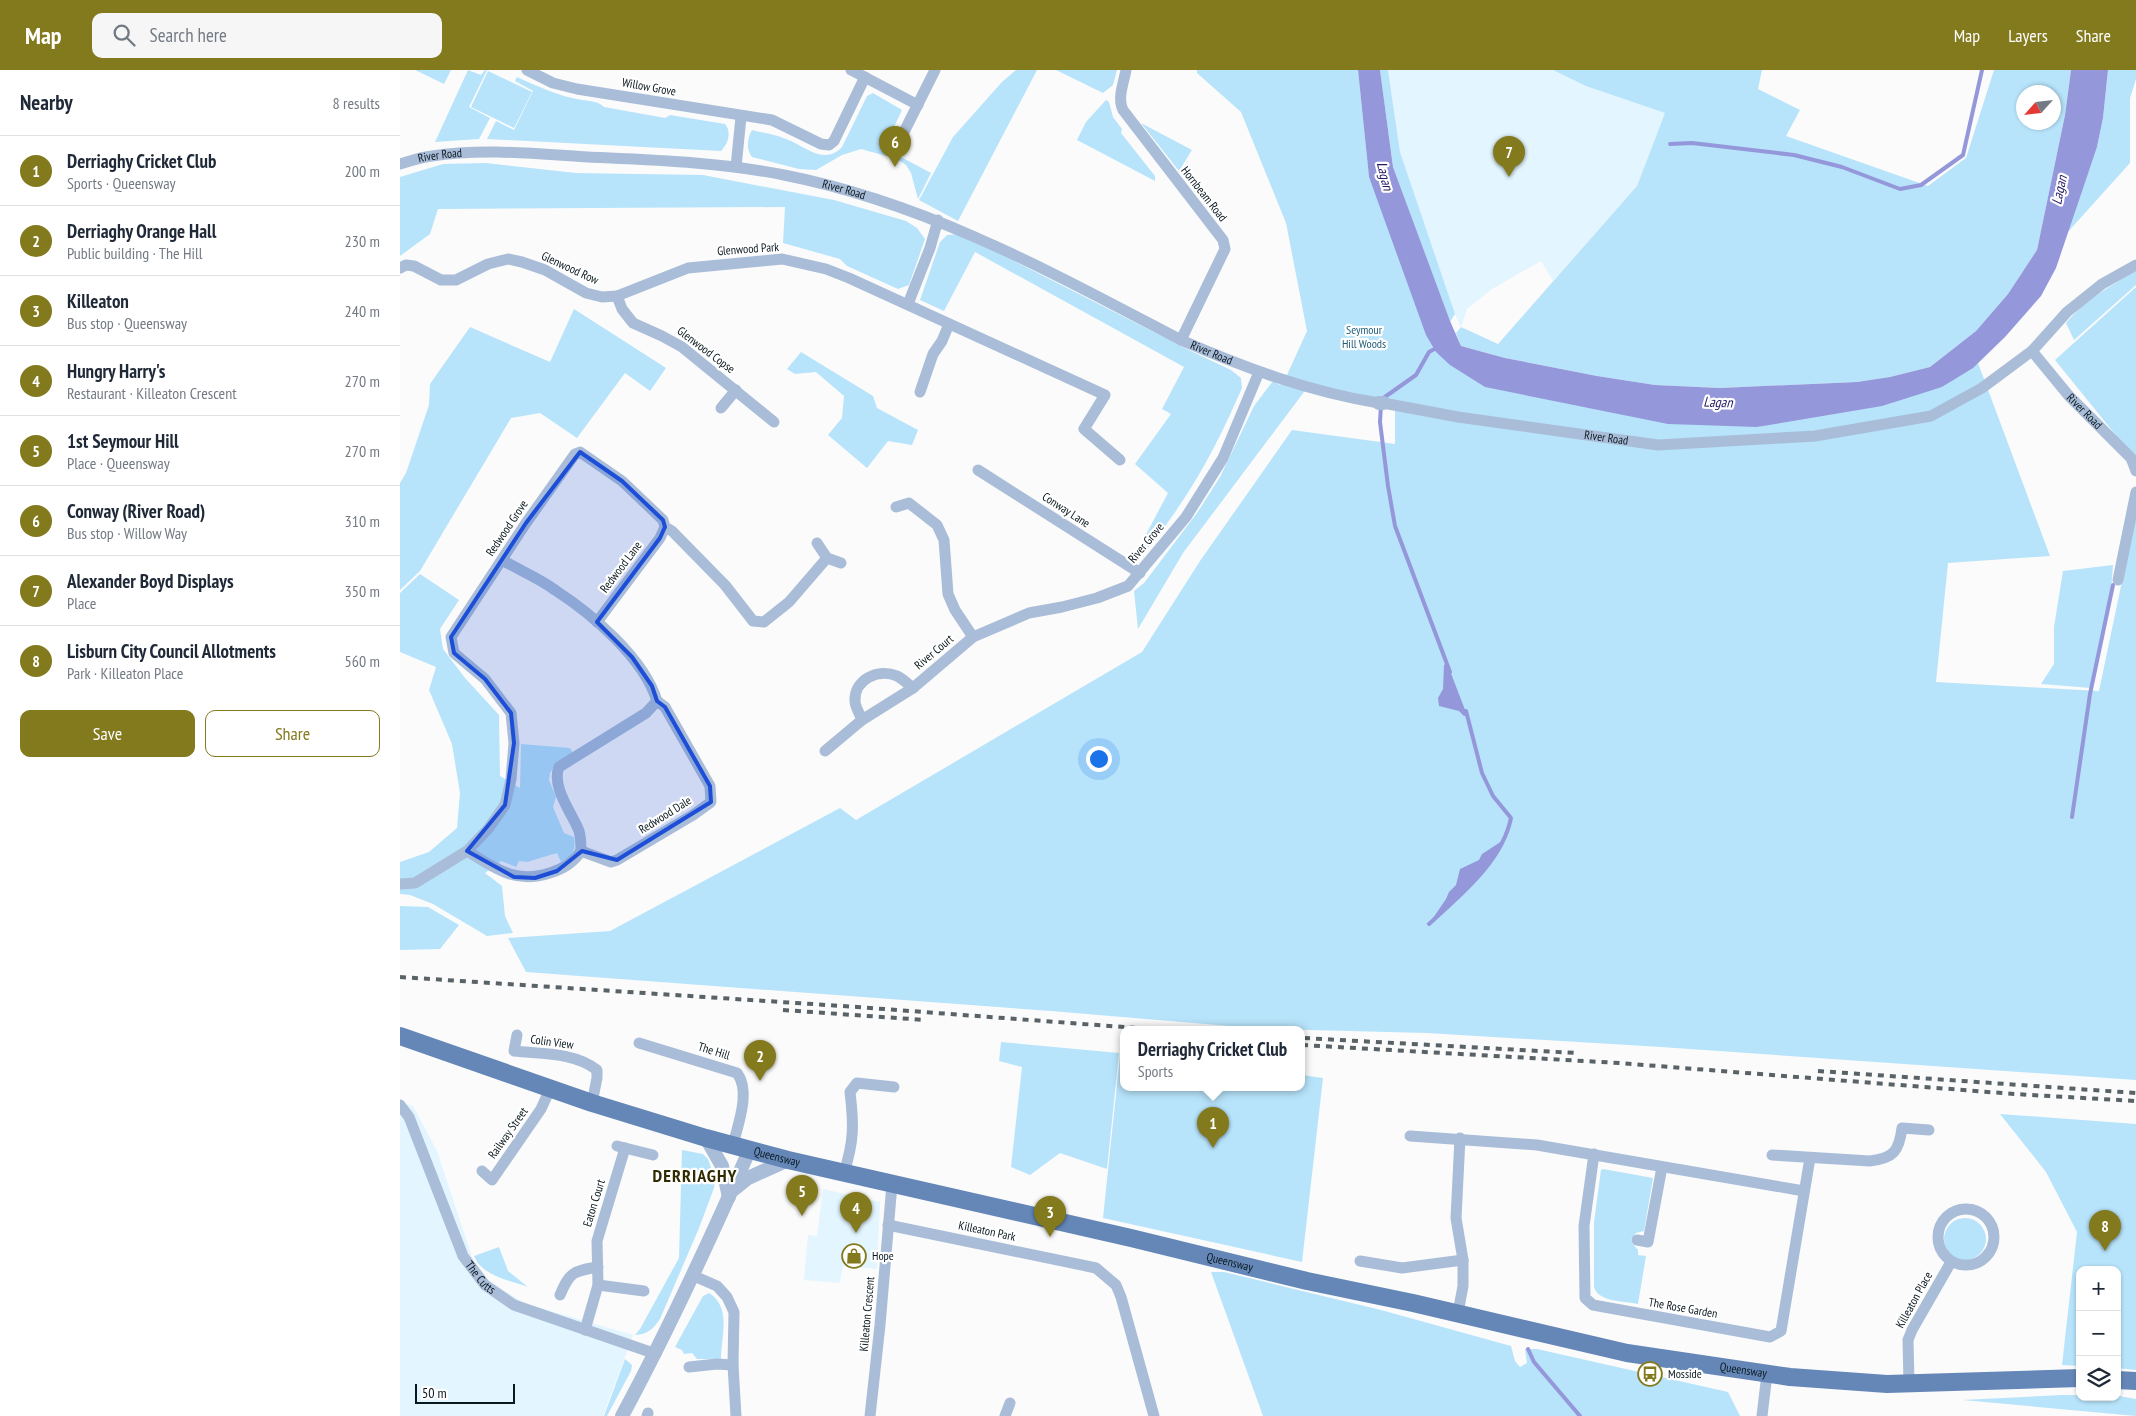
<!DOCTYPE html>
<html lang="en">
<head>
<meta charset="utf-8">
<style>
  :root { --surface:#fff; --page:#f6f6f7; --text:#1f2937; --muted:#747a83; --line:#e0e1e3; --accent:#83791d }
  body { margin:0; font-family:"PT Sans Narrow",sans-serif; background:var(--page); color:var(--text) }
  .controls { position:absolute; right:15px; bottom:15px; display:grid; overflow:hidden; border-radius:10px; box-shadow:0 1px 4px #0004 }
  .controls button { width:45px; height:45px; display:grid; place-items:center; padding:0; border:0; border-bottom:1px solid var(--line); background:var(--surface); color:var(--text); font:25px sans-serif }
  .compass { position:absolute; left:1616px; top:15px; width:45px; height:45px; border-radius:50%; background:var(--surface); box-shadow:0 1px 4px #0004; rotate:243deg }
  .scale { position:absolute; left:15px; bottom:12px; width:100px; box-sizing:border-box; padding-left:5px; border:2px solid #0b191f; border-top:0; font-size:14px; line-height:18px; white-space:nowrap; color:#0b191f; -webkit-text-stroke:4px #fff; paint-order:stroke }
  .you { position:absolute; left:698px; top:688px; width:18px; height:18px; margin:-12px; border:4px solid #fff; border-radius:50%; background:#1a73e8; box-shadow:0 0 0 8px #1a73e833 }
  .badge { display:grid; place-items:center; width:32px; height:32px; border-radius:50%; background:var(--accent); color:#fff; font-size:16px; font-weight:700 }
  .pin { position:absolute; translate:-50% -41px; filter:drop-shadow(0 1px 2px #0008) }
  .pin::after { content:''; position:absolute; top:26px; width:18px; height:15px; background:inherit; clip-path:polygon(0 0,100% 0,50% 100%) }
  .popup { position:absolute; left:720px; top:956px; width:185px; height:65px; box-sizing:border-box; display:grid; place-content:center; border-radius:10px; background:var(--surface); filter:drop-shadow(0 1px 4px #0005); font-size:16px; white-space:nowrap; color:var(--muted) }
  .popup b { font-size:19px; color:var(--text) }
  .popup::after { content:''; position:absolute; left:50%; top:100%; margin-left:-10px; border:10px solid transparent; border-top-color:var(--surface) }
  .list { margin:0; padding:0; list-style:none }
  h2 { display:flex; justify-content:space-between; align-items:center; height:65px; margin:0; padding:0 20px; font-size:21px }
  h2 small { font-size:16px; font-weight:400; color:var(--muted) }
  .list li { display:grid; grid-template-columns:32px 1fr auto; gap:15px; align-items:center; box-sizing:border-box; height:70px; padding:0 20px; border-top:1px solid var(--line) }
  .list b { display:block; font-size:19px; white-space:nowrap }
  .list p { margin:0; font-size:16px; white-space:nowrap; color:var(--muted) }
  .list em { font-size:16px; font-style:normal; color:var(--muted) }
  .actions { display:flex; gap:10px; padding:15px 20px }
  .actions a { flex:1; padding:11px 0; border:1px solid var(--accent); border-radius:10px; text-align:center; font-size:18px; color:var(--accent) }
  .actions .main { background:var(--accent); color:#fff }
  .icon { flex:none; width:28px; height:28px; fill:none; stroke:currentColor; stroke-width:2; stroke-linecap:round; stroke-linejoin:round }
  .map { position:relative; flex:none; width:1736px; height:1346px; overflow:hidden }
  header { display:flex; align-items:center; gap:30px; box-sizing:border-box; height:70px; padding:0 25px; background:var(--accent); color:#fff }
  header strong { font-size:24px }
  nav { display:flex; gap:28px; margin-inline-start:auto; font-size:18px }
  .search { width:350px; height:45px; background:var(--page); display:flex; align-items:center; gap:12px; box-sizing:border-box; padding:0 18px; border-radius:10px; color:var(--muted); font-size:19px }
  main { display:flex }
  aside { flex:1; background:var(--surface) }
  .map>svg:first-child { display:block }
  .built { fill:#e3f5fe }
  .green { fill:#b7e4fb; fill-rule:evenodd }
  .water { fill:#9497da }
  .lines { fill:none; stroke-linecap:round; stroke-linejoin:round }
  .stream { stroke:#9497da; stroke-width:4 }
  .minor { stroke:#a9bdd8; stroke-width:11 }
  .tertiary { stroke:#a9bdd8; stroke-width:14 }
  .primary { stroke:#6487b8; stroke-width:18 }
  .rail { stroke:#596266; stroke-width:4; stroke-dasharray:6 6; stroke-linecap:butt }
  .marked { fill:#1d4ed8; fill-opacity:0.2; stroke:#1d4ed8; stroke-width:4; stroke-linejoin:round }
  .labels { text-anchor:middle; stroke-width:4.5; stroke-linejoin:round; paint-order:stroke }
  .street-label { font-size:12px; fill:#0b191f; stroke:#fff }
  .park-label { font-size:12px; fill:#1d5d78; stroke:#fff }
  .poi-label { font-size:12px; fill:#0b191f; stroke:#fff; text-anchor:start }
  .water-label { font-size:14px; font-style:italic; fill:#241765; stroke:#fff }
  .district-label { font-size:18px; font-weight:bold; letter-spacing:1px; fill:#302b00; stroke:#fff }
</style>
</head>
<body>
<header>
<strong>Map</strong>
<div class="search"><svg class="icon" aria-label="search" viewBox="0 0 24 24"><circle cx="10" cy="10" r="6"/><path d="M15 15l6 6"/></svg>Search here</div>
<nav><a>Map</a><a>Layers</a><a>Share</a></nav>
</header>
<main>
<aside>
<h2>Nearby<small>8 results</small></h2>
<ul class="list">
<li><span class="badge">1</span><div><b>Derriaghy Cricket Club</b><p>Sports · Queensway</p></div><em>200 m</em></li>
<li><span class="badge">2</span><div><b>Derriaghy Orange Hall</b><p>Public building · The Hill</p></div><em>230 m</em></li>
<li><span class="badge">3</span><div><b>Killeaton</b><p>Bus stop · Queensway</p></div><em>240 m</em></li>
<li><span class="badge">4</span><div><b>Hungry Harry's</b><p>Restaurant · Killeaton Crescent</p></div><em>270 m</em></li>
<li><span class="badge">5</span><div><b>1st Seymour Hill</b><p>Place · Queensway</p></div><em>270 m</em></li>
<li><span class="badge">6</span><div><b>Conway (River Road)</b><p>Bus stop · Willow Way</p></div><em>310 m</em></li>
<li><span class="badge">7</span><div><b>Alexander Boyd Displays</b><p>Place</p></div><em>350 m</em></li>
<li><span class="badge">8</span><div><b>Lisburn City Council Allotments</b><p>Park · Killeaton Place</p></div><em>560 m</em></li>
</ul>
<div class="actions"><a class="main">Save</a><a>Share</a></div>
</aside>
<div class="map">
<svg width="1736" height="1346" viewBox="0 0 1736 1346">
  <rect width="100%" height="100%" fill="#fbfbfb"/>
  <g class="built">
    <polygon points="988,0 1153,0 1187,16 1265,43 1237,116 1153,211 1141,191 1092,219 1067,239 1061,257 1055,244 1000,82"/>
    <polygon points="0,1032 13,1036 37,1081 75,1196 88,1210 124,1233 233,1265 203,1346 0,1346"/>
    <polygon points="423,1119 480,1132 477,1199 443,1196 440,1213 404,1210 408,1165 417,1166"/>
  </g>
  <g class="green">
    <polygon points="15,0 51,0 44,14"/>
    <polygon points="68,0 81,5 85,0 87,0 69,37 90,48 79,69 35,72"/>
    <polygon points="616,0 637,0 558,151 519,130 553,67 602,12"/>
    <polygon points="656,0 717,0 713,15 703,23"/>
    <polygon points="797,0 958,0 969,107 1036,282 1357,357 1542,317 1578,293 1650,486 1548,493 1536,612 1699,621 1736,444 1736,1010 1261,977 1027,963 865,959 651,941 126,902 108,868 210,861 440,738 456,750 742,582 800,491 892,360 995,374 995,340 983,329 910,314 783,483 738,559 734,521 744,513 797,443 820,407 854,336 873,311 880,315 887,305 907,261 886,153 841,42 797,3"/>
    <polygon points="980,0 988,0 1000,82 1055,244 1050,252 993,97"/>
    <path d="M1153,0H1362L1358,19L1400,40L1386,66L1528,116L1566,88L1594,0H1671L1665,45L1637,180L1608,224L1576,261L1530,297L1490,307L1457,312L1320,318L1255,315L1197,306L1105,288L1061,276L1056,263L1061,257L1098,274L1237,116L1265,43L1186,16ZM1624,22H1654V52H1624Z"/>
    <polygon points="1708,0 1736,0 1736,9 1730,28 1730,93 1666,164 1697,77 1703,48"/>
    <polygon points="88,1 132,22 114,58 71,37"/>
    <path d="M117,7C139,17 158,26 182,30C190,31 198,31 204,37L265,48L270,45L325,54C332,62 328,74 321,81L87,69L96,51L114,60L133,21L115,11Z"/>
    <path d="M473,23L502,40L484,78L531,103L518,129L511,103L506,95L497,89L461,79L442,85L416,100L399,99L352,87C346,80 347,68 352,60C363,63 375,64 386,69C405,76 424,96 442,77L467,26Z"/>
    <polygon points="706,30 709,32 713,47 722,59 721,63 755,106 755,111 677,70 686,52"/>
    <polygon points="741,53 792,80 779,101"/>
    <polygon points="86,93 176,103 303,105 434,130 506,151 517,158 525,169 509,215 498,219 447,196 440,189 383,173 385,137 38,139 30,164 0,186 0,107 43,94"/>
    <path d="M561,164L793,282L831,300L841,308L842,318C820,368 800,408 768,452C758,467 750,480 734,487L768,423L735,394L771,344L762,339L784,297L575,182L544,241L520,230L540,172L547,165Z"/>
    <path d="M1736,201V215L1674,270L1666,253C1685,230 1710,216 1736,201Z"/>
    <polygon points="1736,217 1736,390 1655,290"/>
    <polygon points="174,239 266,298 250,321 225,303 177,368 140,343 111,348 20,501 0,520 0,413 6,403 29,335 30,314 70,257 150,292"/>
    <polygon points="401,282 473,326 477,338 518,360 512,375 488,371 467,398 428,365 442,348 444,326 416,302 395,304 387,299"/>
    <polygon points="1713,495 1711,521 1691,618 1641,614 1654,594 1654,557 1663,501"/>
    <path d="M20,504L59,530L40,559L43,579L65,608L99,645L100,706L120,718L121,674L170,678L173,683L154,697L150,703L149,710L156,727L153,737L164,763L174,767C176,780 173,786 161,792L157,783L127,792L119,791L116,797L101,791L85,803L102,816L105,846L113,863L87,866L33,834L10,825L0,824V792L29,782L57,758L60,723L52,674L29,620L36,597L0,582V523Z"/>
    <polygon points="0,836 28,837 59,855 40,879 0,880"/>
    <polygon points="601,972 719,983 707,1099 660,1083 630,1105 611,1097 622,997 599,991"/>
    <polygon points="720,986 724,987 724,1017 902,1017 902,1005 923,1008 902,1192 703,1148"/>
    <polygon points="1600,1044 1736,1054 1736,1300 1717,1298 1717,1200 1680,1200 1680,1296 1662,1295 1677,1162 1646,1102"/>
    <path d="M282,1080L303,1084L308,1089L315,1109L314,1118L299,1158L260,1249C252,1260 248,1264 235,1265L240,1259L279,1188Z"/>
    <path d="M1203,1099L1253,1108L1244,1161L1236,1163L1231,1169L1232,1173L1238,1180V1185L1246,1186L1238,1234C1224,1231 1198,1232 1194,1217V1152L1201,1100Z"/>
    <circle cx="1565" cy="1169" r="21"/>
    <path d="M99,1177L108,1201L128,1217C109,1210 82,1206 74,1186Z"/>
    <polygon points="811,1202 824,1202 981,1240 1111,1276 1115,1291 1120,1297 1127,1293 1125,1279 1137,1279 1328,1322 1340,1346 863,1346"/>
    <path d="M309,1223C332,1237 321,1267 321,1289H297L292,1283L284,1284L282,1280L275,1277L303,1226Z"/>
    <polygon points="225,1289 232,1295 231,1301 207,1346 204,1346"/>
    <polygon points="1662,1325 1680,1325 1680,1327 1719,1326 1736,1329 1736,1346 1562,1330"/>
  </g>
  <g class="water">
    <polygon points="958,0 980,0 993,97 1050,251 1061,276 1105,288 1197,306 1255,315 1320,318 1457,312 1490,307 1530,297 1576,261 1608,224 1637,180 1665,45 1671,0 1708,0 1703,48 1697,77 1656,198 1641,226 1605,267 1573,298 1542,317 1482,336 1357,357 1268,354 1085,317 1050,295 1036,282 1026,265 969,107"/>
    <polygon points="1047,593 1067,645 1064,646 1059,641 1039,636 1038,628 1043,619 1044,595"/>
    <polygon points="1102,771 1093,790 1029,854 1046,829 1049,822 1056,815 1060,799 1079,790 1082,784"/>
  </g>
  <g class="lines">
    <g class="stream">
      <polyline points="1270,74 1292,73 1394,85 1442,97 1500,119 1521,115 1563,85 1582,0"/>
      <polyline points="982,329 1016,305 1029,282 1038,277"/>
      <polyline points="981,335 980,352 988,416 995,456 1050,602"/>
      <polyline points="1672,747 1690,624 1713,515"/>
      <path d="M1029,854C1060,825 1102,792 1111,748L1093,726L1082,703L1066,641"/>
      <polyline points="1128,1279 1134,1292 1180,1346"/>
    </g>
    <g class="minor">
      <polyline points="127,0 153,13 177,19 372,50 421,74 429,75 434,71 465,7"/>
      <polyline points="451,0 518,35"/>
      <path d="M726,0C724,12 717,28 723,40L823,170L825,179L781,270"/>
      <polyline points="498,74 535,0"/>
      <path id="s1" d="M0,94C10,91 21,87 32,86C83,78 137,84 188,87C253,90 320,92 384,105C527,133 653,203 781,270C845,298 910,322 979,333"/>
      <polyline points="336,97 341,47"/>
      <polyline points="0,198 6,195 14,196 41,210 56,210 88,194 108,189 122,192 145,200 186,223 202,227 217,226 288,198 382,189 426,199 449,208 705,325 684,359 720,390"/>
      <polyline points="217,226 222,239 233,253 262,266 282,277 374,352"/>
      <polyline points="508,234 530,178 538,150"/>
      <path id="s2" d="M1632,281L1669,326L1731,388L1736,401"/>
      <polyline points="520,322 533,284 542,271 549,254"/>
      <path id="s3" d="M983,333L1058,347L1258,375L1415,366L1531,346L1582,318L1632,281L1667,242L1702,214L1736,195"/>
      <polyline points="321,338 336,320"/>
      <polyline points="578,400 740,503"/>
      <polyline points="496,437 509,433 537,455 544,470 548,524 555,540 573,567"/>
      <polyline points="417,473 427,488 441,493"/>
      <polyline points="1718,510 1736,422"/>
      <polyline points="197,552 260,468 265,457"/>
      <path d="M462,650C460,644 455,637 455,631C454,609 479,598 497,606C503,609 508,614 513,618"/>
      <polyline points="425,681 462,650 513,618 573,567 629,543 662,537 697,528 728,516 786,447 823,388 859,302"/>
      <path d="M67,781C96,799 115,814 150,803C163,799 174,792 181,781C181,775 181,768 179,761C172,743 151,717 159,697L246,643L257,631C244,588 192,544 155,520C139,508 119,500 102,490"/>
      <polyline points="181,781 211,792 217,790 293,745 311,732 310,716 265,637 257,631"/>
      <polyline points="0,814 15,813 67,781 88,759 105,735 111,709 114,673 111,643 85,609 54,583 51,567 126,453 175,384 180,382 222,411 263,450 265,457 272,461 325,515 353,551 364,552 389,532 427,488"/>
      <path d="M117,965L114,981C140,984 175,982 197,1000V1008L192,1033"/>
      <path d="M239,973L337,1003C351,1021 338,1054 333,1075"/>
      <path id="s4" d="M0,1035L9,1047L63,1186L85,1215L114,1235L256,1284"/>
      <polyline points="1010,1066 1137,1075 1404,1121"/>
      <polyline points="217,1076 253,1085"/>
      <polyline points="1194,1084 1184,1156 1185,1228 1193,1235 1370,1267 1381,1261 1410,1088"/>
      <path d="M1372,1085L1470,1091C1494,1088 1499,1081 1502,1058L1529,1060"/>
      <polyline points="82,1101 92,1110 141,1039 150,1019"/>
      <path d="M444,1103C454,1071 454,1055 450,1022L457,1013L494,1017"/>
      <circle cx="1566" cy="1167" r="28"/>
      <polyline points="488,1155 696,1198 716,1215 721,1227 754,1346"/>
      <polyline points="1237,1170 1248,1172 1262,1097"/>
      <polyline points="960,1191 1002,1198 1063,1190"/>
      <polyline points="294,1206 317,1216 327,1227 334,1242 333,1295 336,1346"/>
      <polyline points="198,1215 244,1221"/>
      <path d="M160,1225C170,1202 173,1201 198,1197"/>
      <polyline points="1058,1243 1063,1216 1063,1190 1056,1148 1060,1068"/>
      <polyline points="185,1260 198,1215 197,1171 225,1078"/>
      <polyline points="289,1297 317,1294 333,1295"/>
      <polyline points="1509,1313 1508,1270 1512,1260 1551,1192"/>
      <polyline points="247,1346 248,1343"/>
      <polyline points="470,1346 480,1255 492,1114"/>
      <polyline points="605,1346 610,1333"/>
      <polyline points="1362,1346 1367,1304"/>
    </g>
    <g class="tertiary">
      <polyline points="979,333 983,333"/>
      <polyline points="306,1068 322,1096 329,1127"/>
      <polyline points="333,1120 348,1108 388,1090"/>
      <path d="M222,1346C269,1259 310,1170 350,1079"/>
    </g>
    <g class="primary">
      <path id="s5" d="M0,966L192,1033L306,1068L388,1090L731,1168L907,1211L1013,1233L1227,1283L1390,1307L1487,1314L1680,1308"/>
      <polyline points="1717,1310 1736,1311"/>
    </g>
    <g class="rail">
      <polyline points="0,907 457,937 750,959"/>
      <polyline points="383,940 525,950"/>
      <polyline points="904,968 1176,983"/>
      <polyline points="902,975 1219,993 1614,1024 1736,1031"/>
      <polyline points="1418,1001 1736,1023"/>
    </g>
  </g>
  <path class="marked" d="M180,382L222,411L263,450L265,457L260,468L197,552L232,587L252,616L257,631L265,637L310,716L311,732L217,790L182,781L157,801L135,808L114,807L67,781L105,735L114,673L111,643L85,609L54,583L51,567L126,453Z"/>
  <defs>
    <g id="shop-ring" transform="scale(1.25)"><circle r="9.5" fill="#fff" stroke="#83791d" stroke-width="1.5"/><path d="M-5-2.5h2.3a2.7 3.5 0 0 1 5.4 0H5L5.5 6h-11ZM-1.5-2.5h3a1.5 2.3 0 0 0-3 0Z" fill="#83791d"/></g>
    <g id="bus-ring" transform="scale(1.25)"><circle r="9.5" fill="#fff" stroke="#83791d" stroke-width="1.5"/><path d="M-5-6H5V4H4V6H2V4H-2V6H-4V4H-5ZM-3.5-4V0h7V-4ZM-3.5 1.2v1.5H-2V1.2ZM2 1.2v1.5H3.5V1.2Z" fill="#83791d"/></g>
  </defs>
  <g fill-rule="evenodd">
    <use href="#shop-ring" x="454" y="1186"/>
    <use href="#bus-ring" x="1250" y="1304"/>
  </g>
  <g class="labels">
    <g class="street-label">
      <text transform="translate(249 17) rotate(10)" y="4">Willow Grove</text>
      <text dy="4" stroke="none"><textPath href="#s1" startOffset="41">River Road</textPath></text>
      <text dy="4" stroke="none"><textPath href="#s1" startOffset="448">River Road</textPath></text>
      <text transform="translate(804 124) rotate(52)" y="4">Hornbeam Road</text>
      <text transform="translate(348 179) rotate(-4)" y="4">Glenwood Park</text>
      <text transform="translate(170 198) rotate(25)" y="4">Glenwood Row</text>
      <text transform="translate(306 280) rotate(37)" y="4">Glenwood Copse</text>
      <text dy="4" stroke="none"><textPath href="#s1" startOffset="851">River Road</textPath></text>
      <text dy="4" stroke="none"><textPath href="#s2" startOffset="80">River Road</textPath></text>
      <text dy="4" stroke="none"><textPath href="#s3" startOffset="226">River Road</textPath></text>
      <text transform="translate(666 440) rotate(33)" y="4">Conway Lane</text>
      <text transform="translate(107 458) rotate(-56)" y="4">Redwood Grove</text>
      <text transform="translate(746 473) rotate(-50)" y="4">River Grove</text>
      <text transform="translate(221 497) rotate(-53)" y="4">Redwood Lane</text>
      <text transform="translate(534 582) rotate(-40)" y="4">River Court</text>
      <text transform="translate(265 745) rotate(-32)" y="4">Redwood Dale</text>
      <text transform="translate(152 972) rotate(8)" y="4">Colin View</text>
      <text transform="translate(314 981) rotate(17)" y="4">The Hill</text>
      <text transform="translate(108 1063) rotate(-55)" y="4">Railway Street</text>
      <text dy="4" stroke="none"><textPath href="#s5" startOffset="396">Queensway</textPath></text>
      <text transform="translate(194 1133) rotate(-73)" y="4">Eaton Court</text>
      <text transform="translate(587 1161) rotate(12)" y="4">Killeaton Park</text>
      <text dy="4" stroke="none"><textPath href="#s5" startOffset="861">Queensway</textPath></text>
      <text dy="4" stroke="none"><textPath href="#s4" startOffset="192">The Cutts</textPath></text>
      <text transform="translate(1514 1230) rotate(-61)" y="4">Killeaton Place</text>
      <text transform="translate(1283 1238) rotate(10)" y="4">The Rose Garden</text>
      <text transform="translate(467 1244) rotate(-85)" y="4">Killeaton Crescent</text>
      <text dy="4" stroke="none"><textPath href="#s5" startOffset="1386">Queensway</textPath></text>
    </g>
    <g class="park-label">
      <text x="964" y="264">Seymour<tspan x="964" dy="14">Hill Woods</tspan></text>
    </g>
    <g class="poi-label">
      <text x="472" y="1190">Hope</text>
      <text x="1268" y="1308">Mosside</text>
    </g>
    <g class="water-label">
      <text transform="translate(985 106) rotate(76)" y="5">Lagan</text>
      <text transform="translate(1659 120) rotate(-78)" y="5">Lagan</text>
      <text transform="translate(1318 332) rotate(2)" y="5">Lagan</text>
    </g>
    <g class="district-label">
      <text x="295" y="1112">DERRIAGHY</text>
    </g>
  </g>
</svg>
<div class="controls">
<button>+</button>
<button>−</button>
<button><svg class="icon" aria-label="layers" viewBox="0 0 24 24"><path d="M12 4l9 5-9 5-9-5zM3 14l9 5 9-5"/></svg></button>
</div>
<svg class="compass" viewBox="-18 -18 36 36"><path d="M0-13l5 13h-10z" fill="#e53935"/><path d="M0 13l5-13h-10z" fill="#747a83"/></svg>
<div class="scale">50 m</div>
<div class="you"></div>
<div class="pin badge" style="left:813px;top:1078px">1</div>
<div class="popup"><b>Derriaghy Cricket Club</b>Sports</div>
<div class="pin badge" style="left:360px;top:1011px">2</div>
<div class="pin badge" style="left:650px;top:1167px">3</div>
<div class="pin badge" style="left:456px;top:1163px">4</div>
<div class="pin badge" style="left:402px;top:1146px">5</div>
<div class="pin badge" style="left:495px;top:97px">6</div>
<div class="pin badge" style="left:1109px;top:107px">7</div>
<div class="pin badge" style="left:1705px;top:1181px">8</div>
</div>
</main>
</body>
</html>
